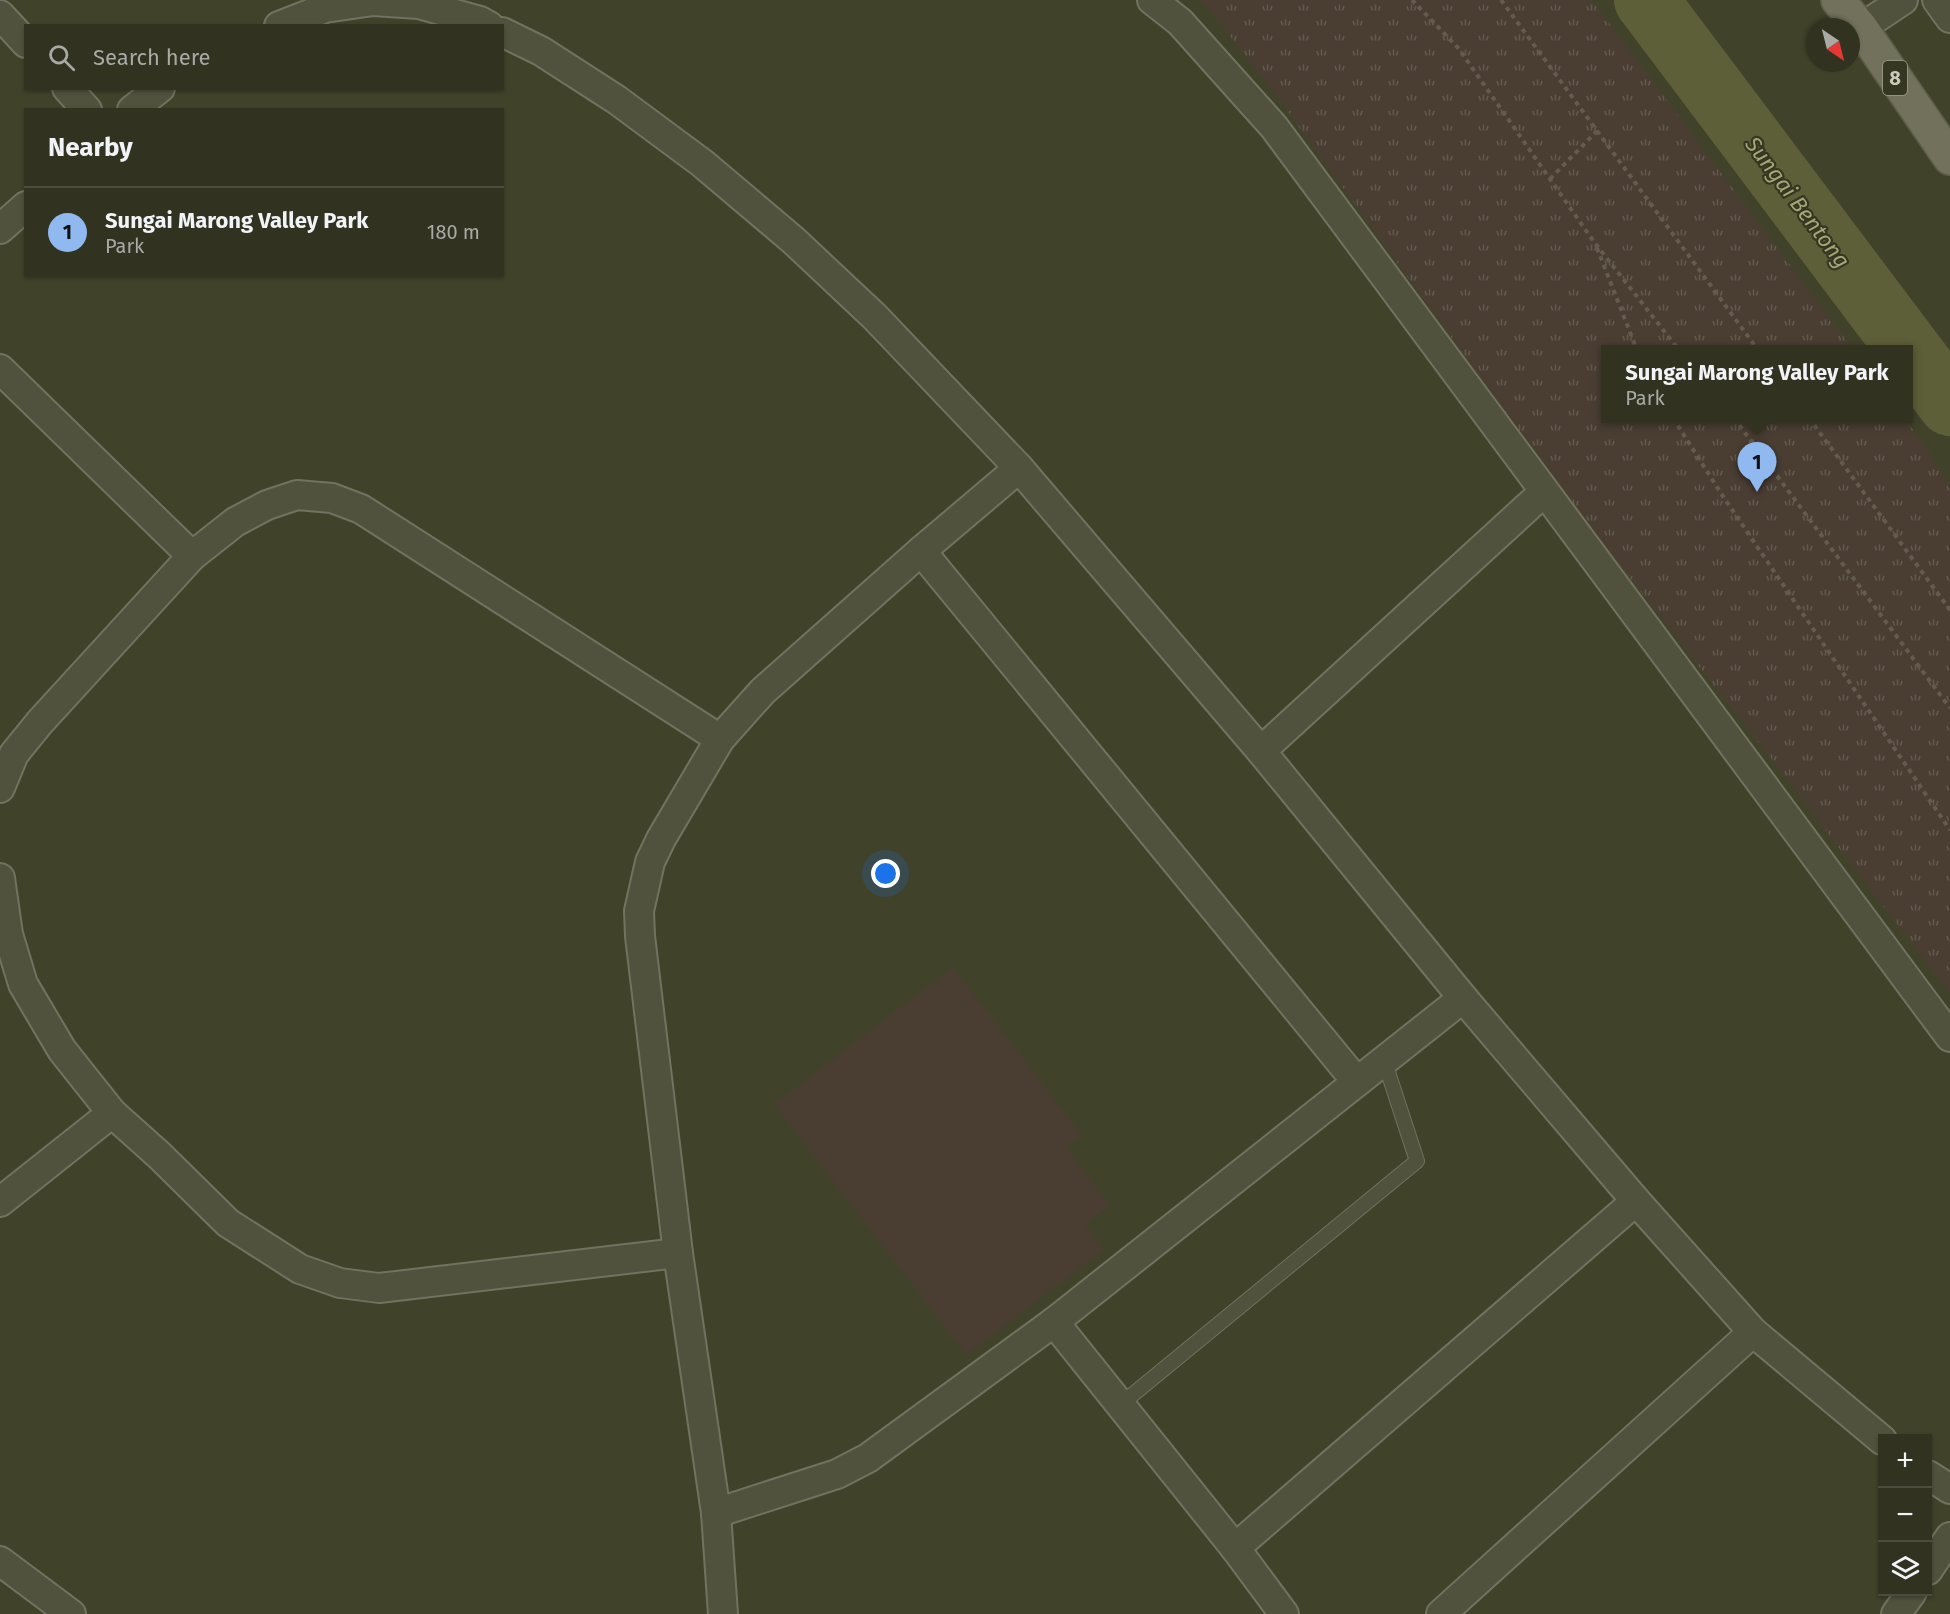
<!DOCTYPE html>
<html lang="en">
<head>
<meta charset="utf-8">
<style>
  :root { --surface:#313220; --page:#3d3e2d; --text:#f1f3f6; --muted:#a8aaa5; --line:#4c4d3e; --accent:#90b9f0 }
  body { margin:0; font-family:"Fira Sans",sans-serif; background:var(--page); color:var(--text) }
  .controls { position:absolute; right:18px; bottom:18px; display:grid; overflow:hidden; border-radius:0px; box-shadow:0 2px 4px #0004 }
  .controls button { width:54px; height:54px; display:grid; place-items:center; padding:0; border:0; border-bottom:2px solid var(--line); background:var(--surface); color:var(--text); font:30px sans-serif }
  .compass { position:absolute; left:1806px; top:18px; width:54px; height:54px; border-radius:50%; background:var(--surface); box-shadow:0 2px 4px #0004; rotate:145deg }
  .you { position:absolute; left:886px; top:874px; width:21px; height:21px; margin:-15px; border:4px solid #fff; border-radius:50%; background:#1a73e8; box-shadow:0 0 0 9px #1a73e833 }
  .badge { display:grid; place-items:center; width:39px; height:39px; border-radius:50%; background:var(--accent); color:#111; font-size:20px; font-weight:700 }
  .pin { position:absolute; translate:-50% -50px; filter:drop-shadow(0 2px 3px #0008) }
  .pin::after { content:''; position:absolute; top:32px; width:21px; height:18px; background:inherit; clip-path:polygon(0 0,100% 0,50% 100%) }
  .popup { position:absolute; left:1601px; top:345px; width:312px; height:78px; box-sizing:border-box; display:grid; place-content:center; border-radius:0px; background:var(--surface); filter:drop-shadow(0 2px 4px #0005); font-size:20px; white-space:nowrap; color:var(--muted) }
  .popup b { font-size:22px; color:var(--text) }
  .popup::after { content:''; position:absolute; left:50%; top:100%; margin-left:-12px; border:12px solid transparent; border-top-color:var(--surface) }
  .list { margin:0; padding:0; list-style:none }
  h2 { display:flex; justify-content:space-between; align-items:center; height:78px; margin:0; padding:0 24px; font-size:26px }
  h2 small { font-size:20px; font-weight:400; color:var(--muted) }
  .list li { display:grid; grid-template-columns:39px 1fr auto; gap:18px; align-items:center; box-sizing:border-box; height:90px; padding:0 24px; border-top:2px solid var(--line) }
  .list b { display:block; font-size:22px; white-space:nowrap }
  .list p { margin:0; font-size:20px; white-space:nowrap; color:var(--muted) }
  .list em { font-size:20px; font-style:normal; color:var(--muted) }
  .icon { flex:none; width:33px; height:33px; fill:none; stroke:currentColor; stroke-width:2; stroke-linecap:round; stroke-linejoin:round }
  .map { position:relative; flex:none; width:1950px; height:1614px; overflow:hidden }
  .search { position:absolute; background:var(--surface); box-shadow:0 2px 4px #0004; left:24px; top:24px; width:480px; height:66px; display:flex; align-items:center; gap:15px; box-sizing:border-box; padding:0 21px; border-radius:0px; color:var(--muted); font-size:22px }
  .panel { position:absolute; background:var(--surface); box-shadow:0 2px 4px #0004; left:24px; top:108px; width:480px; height:168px; border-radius:0px }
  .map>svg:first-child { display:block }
  .grass { fill:#4a3e33 }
  .park { fill:url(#park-tufts) }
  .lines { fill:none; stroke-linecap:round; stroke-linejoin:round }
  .river { stroke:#5d5f38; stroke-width:64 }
  .lane-casing { stroke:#71725f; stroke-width:16 }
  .street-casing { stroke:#71725f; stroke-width:32 }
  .primary-casing { stroke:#5d5e4a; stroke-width:36 }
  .path { stroke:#645b4e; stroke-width:4; stroke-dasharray:4.5 4.5; stroke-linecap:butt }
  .lane { stroke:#51523e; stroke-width:14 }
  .street { stroke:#51523e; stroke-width:28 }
  .primary { stroke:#71715c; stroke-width:33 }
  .labels { text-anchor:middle; stroke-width:4.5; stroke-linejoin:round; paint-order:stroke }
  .shield { fill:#363722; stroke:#9e9f8d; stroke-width:1.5 }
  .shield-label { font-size:20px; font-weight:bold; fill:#caccbb }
  .water-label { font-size:22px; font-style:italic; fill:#a6a777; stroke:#363722 }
</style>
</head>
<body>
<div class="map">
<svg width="1950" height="1614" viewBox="0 0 1950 1614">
  <defs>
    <pattern id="park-tufts" width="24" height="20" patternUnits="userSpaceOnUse" patternTransform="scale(1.5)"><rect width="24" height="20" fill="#4a3e33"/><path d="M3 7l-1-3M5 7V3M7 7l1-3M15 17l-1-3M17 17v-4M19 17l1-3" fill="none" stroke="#63594f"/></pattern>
  </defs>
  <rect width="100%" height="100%" fill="#41422a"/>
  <polygon class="grass" points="953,967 1082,1135 1066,1147 1110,1205 1085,1225 1104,1250 966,1355 774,1104"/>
  <polygon class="park" points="1197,0 1592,0 1853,349 1606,350 1606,418 1905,419 1928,450 1950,485 1950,994 1769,756 1568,499 1284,106 1209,9"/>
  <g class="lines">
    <polyline class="river" points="1646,0 1950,404"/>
    <g class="lane-casing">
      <polyline id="lane" points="1120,1405 1417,1161 1384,1060"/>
    </g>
    <g class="street-casing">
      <g id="street">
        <polyline points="1152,0 1180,22 1274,127 1950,1037"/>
        <polyline points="1937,0 1950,18"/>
        <polyline points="0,15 26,43"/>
        <polyline points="279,26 325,8 373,1 419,4 480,21 489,26"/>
        <polyline points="1861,28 1903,0"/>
        <polyline points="502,32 541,51 617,100 702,163 793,240 875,317 1019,468 1261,751 1463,998 1636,1201 1753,1332 1882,1440"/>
        <polyline points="67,88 87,110"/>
        <polyline points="132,110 160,88"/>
        <polyline points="0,229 26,206"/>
        <polyline points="0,369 192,556"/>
        <polyline points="921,551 1357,1082"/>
        <polyline points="1261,751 1544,492"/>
        <polyline points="0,788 14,754 40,722 192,556 235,522 267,505 297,495 332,498 361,509 720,739"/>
        <polyline points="0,878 8,934 23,984 62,1050 112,1113 159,1155 228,1223 300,1269 340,1283 379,1288 678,1253"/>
        <polyline points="0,1202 112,1113"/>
        <polyline points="1054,1322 1235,1548 1284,1614"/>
        <polyline points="1928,1475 1950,1489"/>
        <polyline points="716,1513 837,1474 868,1458 1054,1322 1463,998"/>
        <polyline points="1235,1548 1636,1201"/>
        <polyline points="0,1561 71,1614"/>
        <polyline points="1928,1570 1950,1537"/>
        <polyline points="723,1614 716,1513 678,1253 640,936 639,911 650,862 661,839 720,739 763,691 921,551 1019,468"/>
        <polyline points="1441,1614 1753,1332"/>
        <polyline points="1896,1614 1912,1592"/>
      </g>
    </g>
    <g class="primary-casing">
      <polyline id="primary" points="1838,0 1861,28 1950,158"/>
    </g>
    <g class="path">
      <polyline points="1412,0 1459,49 1594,242 1679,350"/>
      <polyline points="1501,0 1758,350"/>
      <polyline points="1550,179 1597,131"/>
      <polyline points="1597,248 1637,350"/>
      <polyline points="1673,418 1724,498 1950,830"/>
      <polyline points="1734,418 1950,708"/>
      <polyline points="1809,418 1950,610"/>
    </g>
    <use href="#lane" class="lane"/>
    <use href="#street" class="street"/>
    <use href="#primary" class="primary"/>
  </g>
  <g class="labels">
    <rect class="shield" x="1883" y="61" width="24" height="34" rx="4.5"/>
    <g class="shield-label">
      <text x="1895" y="85">8</text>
    </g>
    <g class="water-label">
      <text transform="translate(1798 202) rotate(53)" y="8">Sungai Bentong</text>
    </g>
  </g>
</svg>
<div class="controls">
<button>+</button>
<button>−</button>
<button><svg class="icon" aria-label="layers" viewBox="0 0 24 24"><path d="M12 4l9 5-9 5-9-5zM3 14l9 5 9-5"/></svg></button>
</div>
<svg class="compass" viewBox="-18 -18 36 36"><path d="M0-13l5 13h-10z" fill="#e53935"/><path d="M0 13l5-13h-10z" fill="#a8aaa5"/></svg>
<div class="you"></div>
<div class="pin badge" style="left:1757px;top:492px">1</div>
<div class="popup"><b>Sungai Marong Valley Park</b>Park</div>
<div class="search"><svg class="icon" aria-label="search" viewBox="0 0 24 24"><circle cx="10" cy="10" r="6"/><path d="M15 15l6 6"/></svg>Search here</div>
<section class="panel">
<h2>Nearby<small></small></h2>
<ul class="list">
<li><span class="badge">1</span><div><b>Sungai Marong Valley Park</b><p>Park</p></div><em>180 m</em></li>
</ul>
</section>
</div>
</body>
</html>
